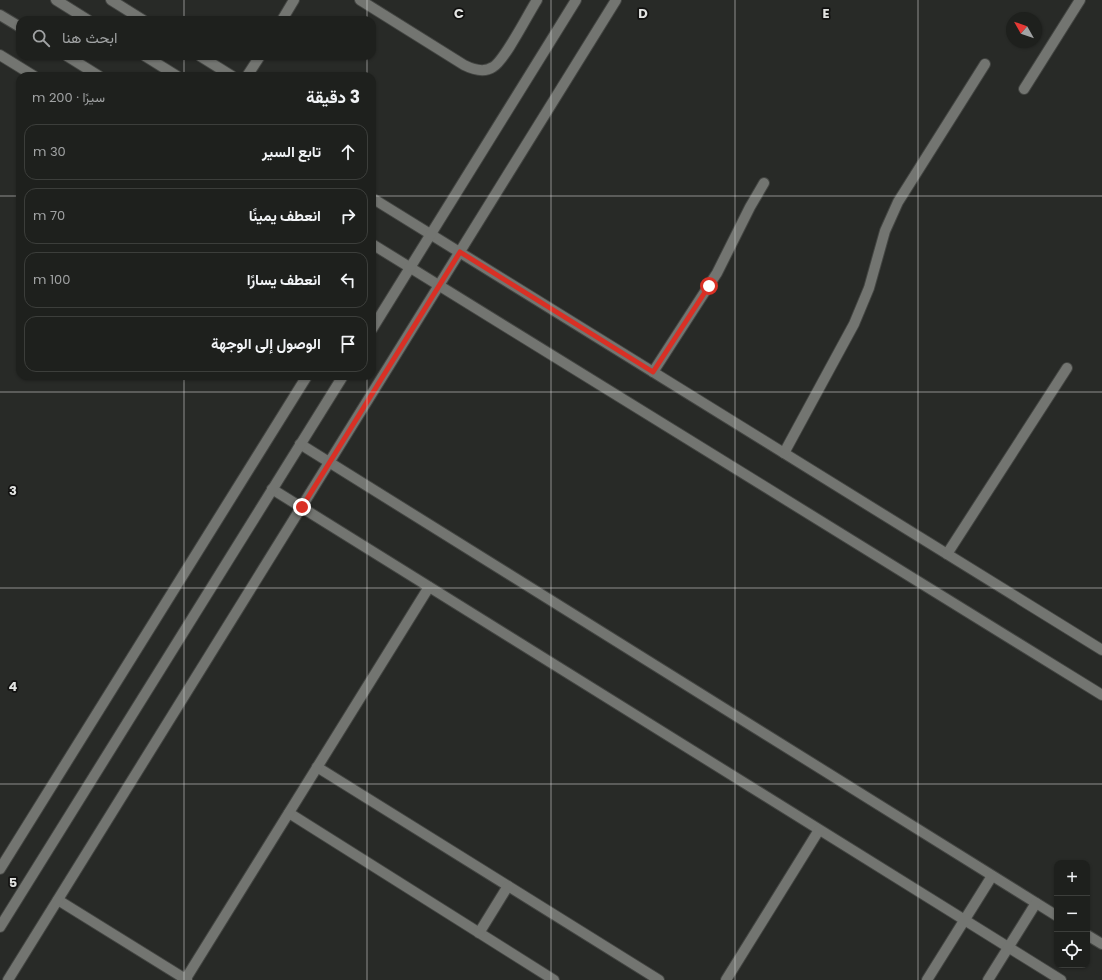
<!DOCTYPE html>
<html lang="ar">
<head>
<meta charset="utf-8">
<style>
  :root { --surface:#1e201d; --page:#2b2d2a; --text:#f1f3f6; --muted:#a1a3a4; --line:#3c3e3b }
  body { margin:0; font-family:Poppins,Vazirmatn,sans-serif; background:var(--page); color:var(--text); direction:rtl }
  .controls { position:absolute; right:12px; bottom:12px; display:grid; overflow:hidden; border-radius:8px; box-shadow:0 1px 3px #0004 }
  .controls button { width:36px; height:36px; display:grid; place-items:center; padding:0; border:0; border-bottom:1px solid var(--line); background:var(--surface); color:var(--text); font:20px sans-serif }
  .compass { position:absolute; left:1006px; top:12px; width:36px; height:36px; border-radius:50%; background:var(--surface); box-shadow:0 1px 3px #0004; rotate:310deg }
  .stop { position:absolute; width:12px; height:12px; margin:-9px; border:3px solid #d93025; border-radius:50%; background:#fff }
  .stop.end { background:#d93025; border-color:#fff; box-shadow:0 1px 4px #0008 }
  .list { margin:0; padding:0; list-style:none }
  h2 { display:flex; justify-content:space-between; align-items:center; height:52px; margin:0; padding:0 16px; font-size:17px }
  h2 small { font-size:13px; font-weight:400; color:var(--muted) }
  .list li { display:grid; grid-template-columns:26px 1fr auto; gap:12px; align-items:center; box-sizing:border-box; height:56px; margin:0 8px 8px; padding:0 8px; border:1px solid var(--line); border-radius:12px }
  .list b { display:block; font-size:15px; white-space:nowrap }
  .list em { font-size:13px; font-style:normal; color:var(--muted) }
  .icon { flex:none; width:22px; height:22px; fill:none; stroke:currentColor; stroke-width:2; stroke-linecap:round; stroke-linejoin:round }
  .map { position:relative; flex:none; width:1102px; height:980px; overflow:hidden; direction:ltr }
  .search { position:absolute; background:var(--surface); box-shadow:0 1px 3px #0004; left:16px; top:16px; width:360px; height:44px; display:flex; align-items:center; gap:10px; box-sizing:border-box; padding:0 14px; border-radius:12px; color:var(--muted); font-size:15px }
  .panel { position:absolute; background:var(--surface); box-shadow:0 1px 3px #0004; left:16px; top:72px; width:360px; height:308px; border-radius:12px; direction:rtl }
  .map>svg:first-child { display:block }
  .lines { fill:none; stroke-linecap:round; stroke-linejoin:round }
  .service-casing { stroke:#434542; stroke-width:12 }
  .minor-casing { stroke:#434542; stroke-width:12 }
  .service { stroke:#737571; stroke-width:10 }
  .minor { stroke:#737571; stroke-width:10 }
  .route { stroke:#d93025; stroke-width:5 }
  .grid { fill:none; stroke:#e2e3e1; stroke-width:1; stroke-opacity:0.55 }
  .grid-label { font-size:13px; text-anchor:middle; font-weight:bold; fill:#e2e3e1; stroke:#121211; stroke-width:3.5; stroke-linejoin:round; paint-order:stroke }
</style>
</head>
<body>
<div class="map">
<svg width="1102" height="980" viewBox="0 0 1102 980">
  <rect width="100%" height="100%" fill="#282a27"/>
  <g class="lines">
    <g class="service-casing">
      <g id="service">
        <polyline points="111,0 143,20"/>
        <path d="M360,0L464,65C474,70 484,73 493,67C505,60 528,14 537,0"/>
        <polyline points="282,20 294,0"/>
        <polyline points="0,55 34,76"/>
        <polyline points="200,56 232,76"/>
        <polyline points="247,76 260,56"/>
        <polyline points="0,869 307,376"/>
      </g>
    </g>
    <g class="minor-casing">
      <g id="minor">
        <polyline points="56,0 88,20"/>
        <polyline points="0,15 20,27"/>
        <polyline points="67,56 99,76"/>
        <polyline points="145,56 177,76"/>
        <polyline points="1024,89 1080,0"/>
        <polyline points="372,198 1102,650"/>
        <polyline points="372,244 1102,695"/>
        <polyline points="372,329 576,0"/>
        <polyline points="653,372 717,273 750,207 764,183"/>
        <polyline points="300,444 1057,916"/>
        <polyline points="784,453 854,324 869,288 885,231 898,202 985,64"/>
        <polyline points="272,489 1061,980"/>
        <polyline points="947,554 1067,368"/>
        <polyline points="317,767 659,980"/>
        <polyline points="289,813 554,980"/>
        <polyline points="58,900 187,980"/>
        <polyline points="0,927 343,376"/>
        <polyline points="479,933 508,886"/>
        <polyline points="1087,935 1102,944"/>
        <polyline points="8,980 616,0"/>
        <polyline points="185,980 429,587"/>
        <polyline points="726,980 819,830"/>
        <polyline points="927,980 992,876"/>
        <polyline points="988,980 1036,903"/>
      </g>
    </g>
    <use href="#service" class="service"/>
    <use href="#minor" class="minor"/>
  </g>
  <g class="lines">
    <polyline class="route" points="302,507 460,252 653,372 709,286"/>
  </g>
  <path class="grid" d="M184,0V20M367,0V20M551,0V980M735,0V980M918,0V980M184,56V76M367,56V76M0,196H20M372,196H1102M184,376V980M367,376V980M0,392H1102M0,588H1102M0,784H1102"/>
  <g class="grid-label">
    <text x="459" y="18">C</text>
    <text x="643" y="18">D</text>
    <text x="826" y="18">E</text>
    <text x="13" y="495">3</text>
    <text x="13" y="691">4</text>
    <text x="13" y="887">5</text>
  </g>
</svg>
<div class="controls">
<button>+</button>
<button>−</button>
<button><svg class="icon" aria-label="locate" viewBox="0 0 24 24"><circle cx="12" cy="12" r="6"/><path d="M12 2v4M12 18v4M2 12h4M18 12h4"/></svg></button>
</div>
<svg class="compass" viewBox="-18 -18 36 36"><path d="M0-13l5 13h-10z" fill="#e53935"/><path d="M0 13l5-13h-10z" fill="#a1a3a4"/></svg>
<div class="stop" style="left:709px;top:286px"></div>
<div class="stop end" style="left:302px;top:507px"></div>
<div class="search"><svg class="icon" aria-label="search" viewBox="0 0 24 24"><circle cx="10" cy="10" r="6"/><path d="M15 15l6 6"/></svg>ابحث هنا</div>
<section class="panel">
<h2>3 دقيقة<small>سيرًا · 200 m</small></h2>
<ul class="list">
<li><svg class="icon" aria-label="ahead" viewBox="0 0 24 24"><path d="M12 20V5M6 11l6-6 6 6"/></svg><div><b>تابع السير</b></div><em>30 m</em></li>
<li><svg class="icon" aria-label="right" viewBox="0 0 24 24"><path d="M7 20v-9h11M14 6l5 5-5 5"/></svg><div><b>انعطف يمينًا</b></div><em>70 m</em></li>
<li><svg class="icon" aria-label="left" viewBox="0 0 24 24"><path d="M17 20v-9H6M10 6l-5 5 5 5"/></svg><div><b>انعطف يسارًا</b></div><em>100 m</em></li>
<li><svg class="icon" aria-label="arrive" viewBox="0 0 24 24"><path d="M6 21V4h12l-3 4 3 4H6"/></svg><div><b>الوصول إلى الوجهة</b></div></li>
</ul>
</section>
</div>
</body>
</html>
